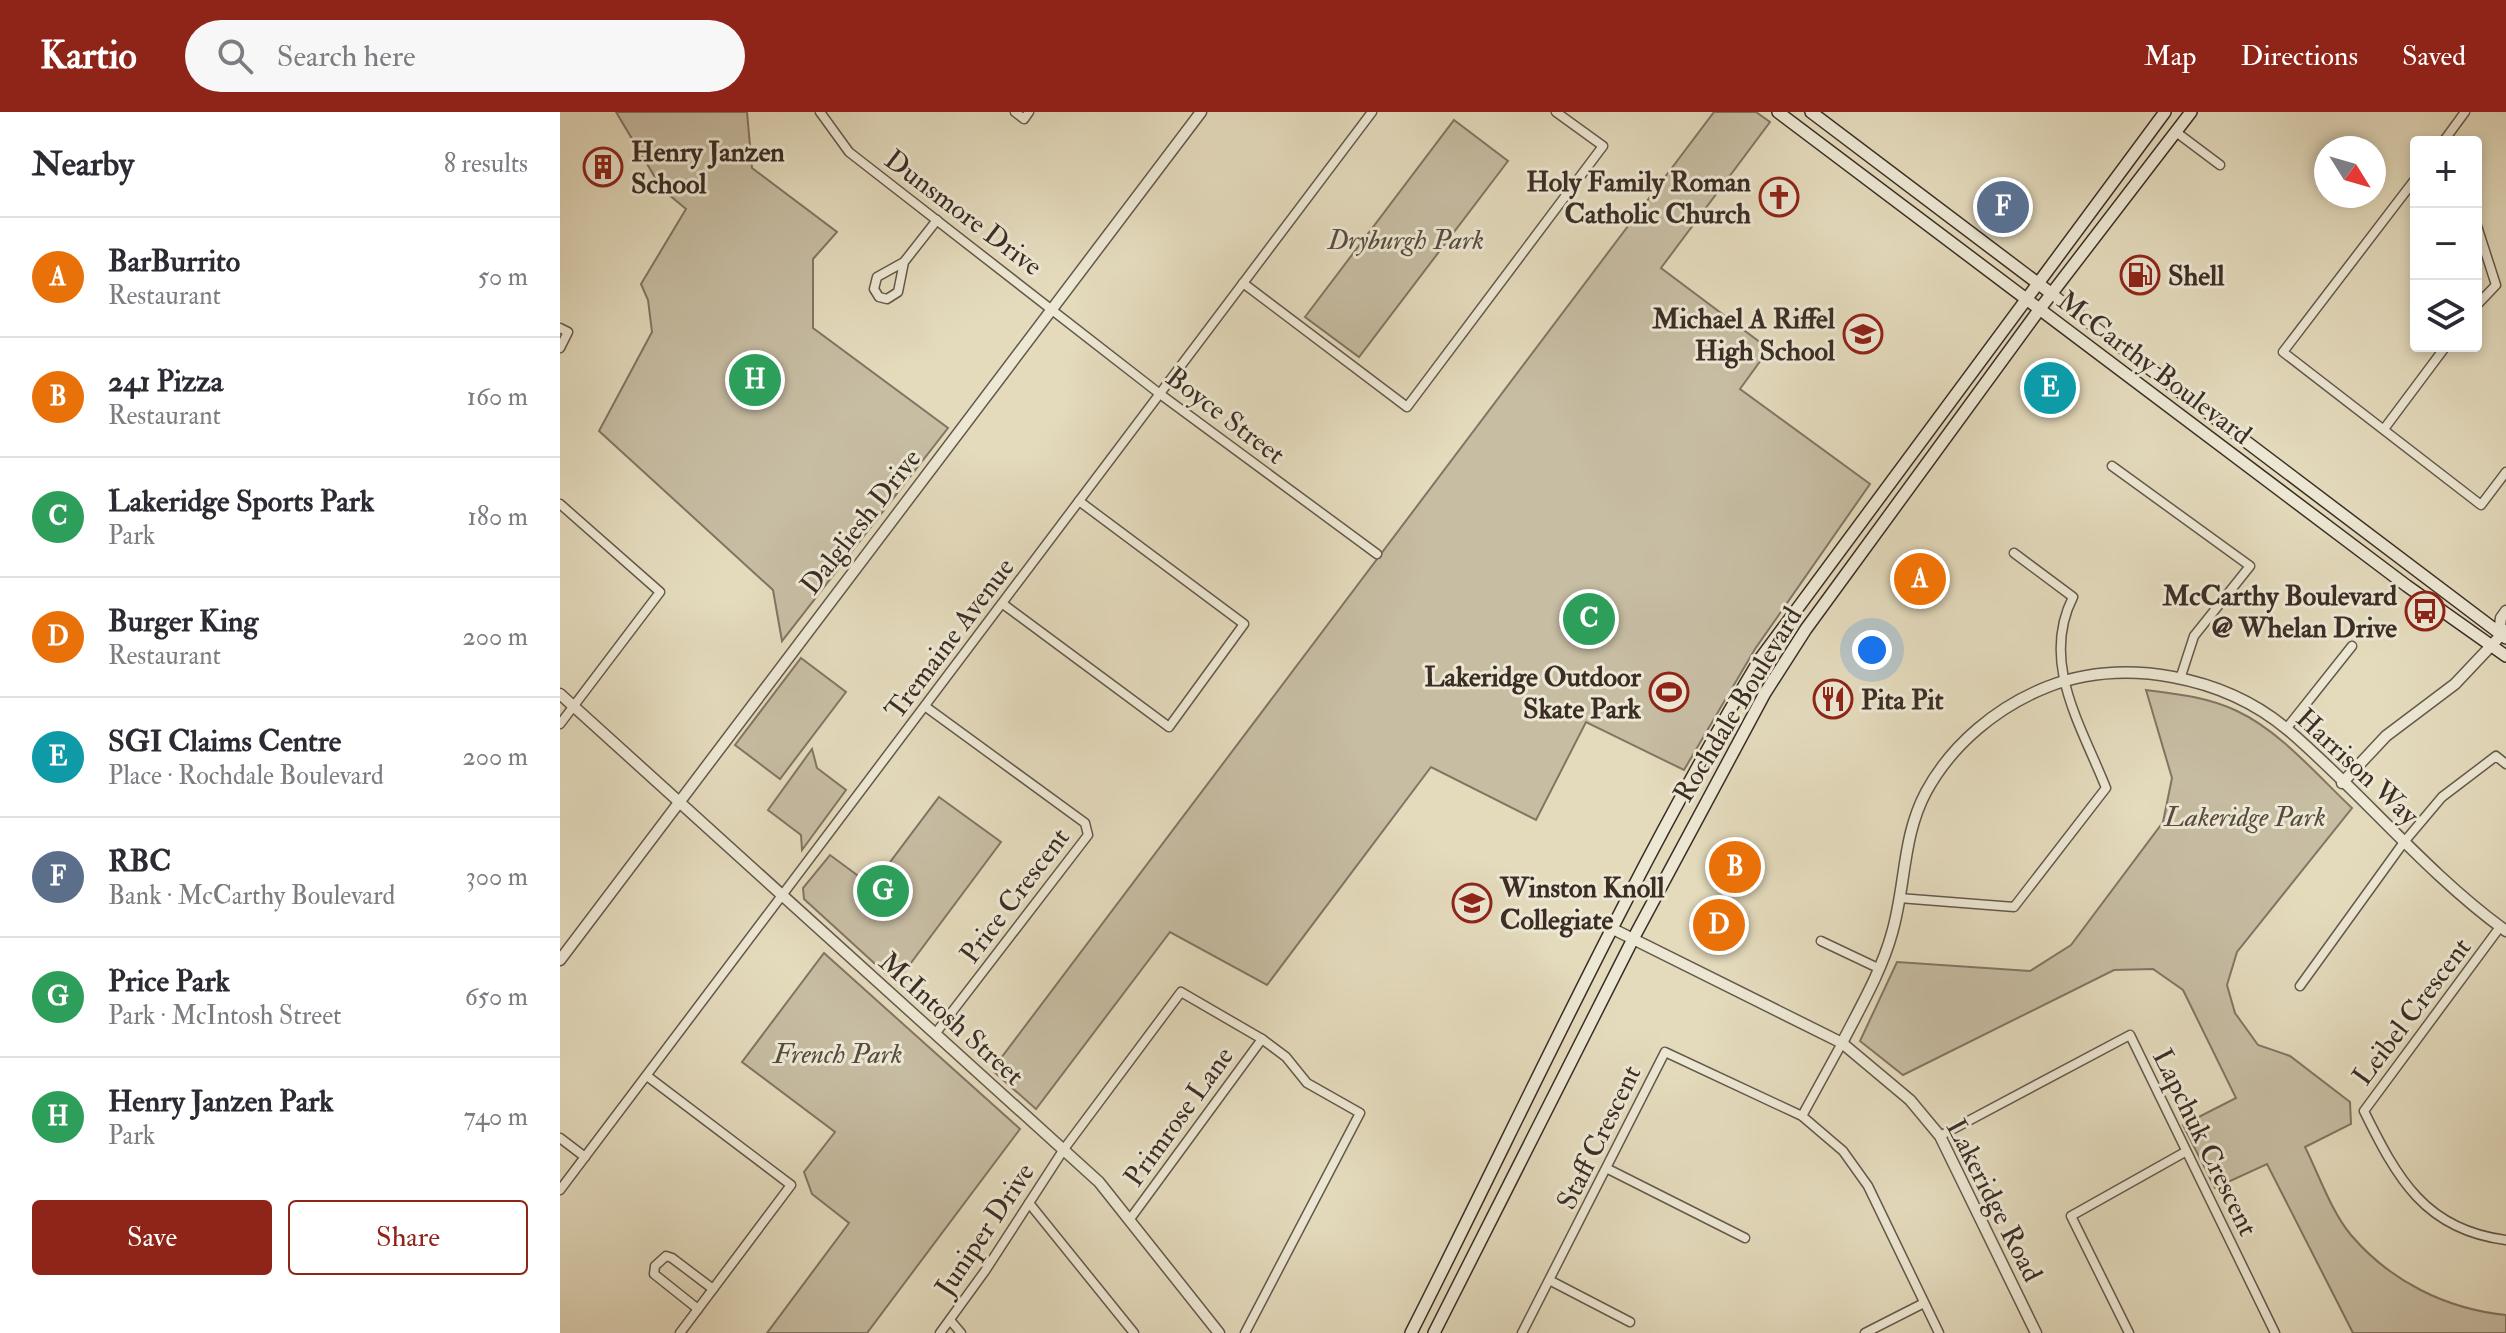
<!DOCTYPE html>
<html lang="en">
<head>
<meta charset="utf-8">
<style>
  :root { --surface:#fff; --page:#f7f7f7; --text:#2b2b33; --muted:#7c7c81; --line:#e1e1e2; --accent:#8f2418 }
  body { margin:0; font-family:"IM FELL Double Pica",serif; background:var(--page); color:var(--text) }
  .controls { position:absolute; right:24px; top:24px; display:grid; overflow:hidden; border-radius:8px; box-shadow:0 4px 12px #0003 }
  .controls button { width:72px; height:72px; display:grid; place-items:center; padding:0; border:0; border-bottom:2px solid var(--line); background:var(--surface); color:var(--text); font:40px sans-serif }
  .compass { position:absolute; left:1754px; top:24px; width:72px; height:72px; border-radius:50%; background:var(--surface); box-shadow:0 4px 12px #0003; rotate:127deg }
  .you { position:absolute; left:1312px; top:538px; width:28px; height:28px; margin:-20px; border:6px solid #fff; border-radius:50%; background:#1a73e8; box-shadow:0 0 0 12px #1a73e833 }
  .badge { display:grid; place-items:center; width:52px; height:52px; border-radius:50%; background:var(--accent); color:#fff; font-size:26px; font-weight:700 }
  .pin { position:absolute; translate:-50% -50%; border:4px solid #fff; box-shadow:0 2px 8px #0006 }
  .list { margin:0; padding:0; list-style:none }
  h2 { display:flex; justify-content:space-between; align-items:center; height:104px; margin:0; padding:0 32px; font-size:34px }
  h2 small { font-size:26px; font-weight:400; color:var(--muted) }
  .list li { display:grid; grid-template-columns:52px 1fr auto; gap:24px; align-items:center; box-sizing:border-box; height:120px; padding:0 32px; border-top:2px solid var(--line) }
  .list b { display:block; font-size:30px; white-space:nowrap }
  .list p { margin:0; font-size:26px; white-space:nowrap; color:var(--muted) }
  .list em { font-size:26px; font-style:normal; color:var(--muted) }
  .actions { display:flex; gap:16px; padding:24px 32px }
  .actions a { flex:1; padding:18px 0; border:2px solid var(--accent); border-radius:8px; text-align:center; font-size:28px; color:var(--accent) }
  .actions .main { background:var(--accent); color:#fff }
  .icon { flex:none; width:44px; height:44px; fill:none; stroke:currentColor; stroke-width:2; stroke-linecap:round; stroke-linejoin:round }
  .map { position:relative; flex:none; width:1946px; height:1221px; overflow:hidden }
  header { display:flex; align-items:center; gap:48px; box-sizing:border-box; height:112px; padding:0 40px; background:var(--accent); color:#fff }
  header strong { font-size:38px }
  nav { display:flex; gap:44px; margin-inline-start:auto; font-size:28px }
  .search { width:560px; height:72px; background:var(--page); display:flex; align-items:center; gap:20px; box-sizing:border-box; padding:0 28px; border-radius:44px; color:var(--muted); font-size:30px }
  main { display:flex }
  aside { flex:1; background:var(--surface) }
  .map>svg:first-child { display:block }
  .green { fill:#c7bda3; stroke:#817564; stroke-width:2 }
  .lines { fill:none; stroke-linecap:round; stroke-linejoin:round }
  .minor-casing { stroke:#65584c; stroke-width:11 }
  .tertiary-casing { stroke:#65584c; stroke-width:13 }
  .secondary-casing { stroke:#3b2d26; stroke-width:14 }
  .minor { stroke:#ede8d4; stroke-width:8 }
  .tertiary { stroke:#ede8d4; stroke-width:10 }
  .secondary { stroke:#ede8d4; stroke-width:11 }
  .labels { text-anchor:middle; stroke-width:6; stroke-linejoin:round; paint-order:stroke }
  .poi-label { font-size:28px; font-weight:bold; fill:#3b2d26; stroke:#ede8d4; text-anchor:start }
  .street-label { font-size:28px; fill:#3b2d26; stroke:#ede8d4 }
  .park-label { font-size:28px; font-style:italic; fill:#574a3f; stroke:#ede8d4 }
</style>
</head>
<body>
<header>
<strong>Kartio</strong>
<div class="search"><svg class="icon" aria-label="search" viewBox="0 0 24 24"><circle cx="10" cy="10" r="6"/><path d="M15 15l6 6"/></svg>Search here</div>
<nav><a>Map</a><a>Directions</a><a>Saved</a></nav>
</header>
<main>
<aside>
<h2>Nearby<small>8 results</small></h2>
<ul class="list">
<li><span class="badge" style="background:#e8710a">A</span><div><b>BarBurrito</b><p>Restaurant</p></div><em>50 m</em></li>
<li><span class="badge" style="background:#e8710a">B</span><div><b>241 Pizza</b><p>Restaurant</p></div><em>160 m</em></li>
<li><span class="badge" style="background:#2e9e5b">C</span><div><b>Lakeridge Sports Park</b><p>Park</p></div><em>180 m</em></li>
<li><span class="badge" style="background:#e8710a">D</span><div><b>Burger King</b><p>Restaurant</p></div><em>200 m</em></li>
<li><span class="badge" style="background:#0f9aa8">E</span><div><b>SGI Claims Centre</b><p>Place · Rochdale Boulevard</p></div><em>200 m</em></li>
<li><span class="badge" style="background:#5c6f8a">F</span><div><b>RBC</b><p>Bank · McCarthy Boulevard</p></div><em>300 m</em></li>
<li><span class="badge" style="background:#2e9e5b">G</span><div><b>Price Park</b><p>Park · McIntosh Street</p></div><em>650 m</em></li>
<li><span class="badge" style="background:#2e9e5b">H</span><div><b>Henry Janzen Park</b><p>Park</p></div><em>740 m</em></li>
</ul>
<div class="actions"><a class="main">Save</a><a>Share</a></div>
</aside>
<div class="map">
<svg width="1946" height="1221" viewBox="0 0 1946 1221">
  <rect width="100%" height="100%" fill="#e4dbbd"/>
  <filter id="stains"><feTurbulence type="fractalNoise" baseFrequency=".0025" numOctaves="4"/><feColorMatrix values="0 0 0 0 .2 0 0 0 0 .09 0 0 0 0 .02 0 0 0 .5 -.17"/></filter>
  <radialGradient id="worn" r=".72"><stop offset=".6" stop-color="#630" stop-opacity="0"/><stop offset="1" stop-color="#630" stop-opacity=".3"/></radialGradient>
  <g class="green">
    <polygon points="56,0 187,0 192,56 277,120 253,147 253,216 388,316 222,529 213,478 39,319 92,220 88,188 81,172 126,97 102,77"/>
    <polygon points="1154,0 1196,0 1210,10 1101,156 1209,237 1180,277 1310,372 1195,537 1124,658 1026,610 976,708 871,655 707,873 610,820 476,997 432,958"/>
    <polygon points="894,8 948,49 799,245 745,205"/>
    <polygon points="241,546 286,580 220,667 175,633"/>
    <path d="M1586,578C1617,582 1648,585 1677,599C1720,619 1757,663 1792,696L1677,840L1667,873L1675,901L1698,933L1730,944L1790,990L1791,1012L1745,1035C1759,1063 1771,1099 1791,1123C1830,1169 1886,1197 1946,1203V1221H1793L1707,1052L1655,1076L1623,1013L1676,986L1623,878L1593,857L1554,858L1343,963L1300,929L1337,850L1470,859L1511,833L1603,710L1612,666Z"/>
    <polygon points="252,637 257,656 286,678 242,738 241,723 208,698"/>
    <polygon points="379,685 441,730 336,871 244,787 243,776 270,743 312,774"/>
    <polygon points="264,841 460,1017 307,1221 207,1221 289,1111 252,1082 244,1060 275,1020 182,950"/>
  </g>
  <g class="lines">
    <g class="minor-casing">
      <g id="minor">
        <polyline points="260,0 289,40 600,282 817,442"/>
        <polyline points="455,0 464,7 469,0"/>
        <polyline points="1616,20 1660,53"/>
        <polyline points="1883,30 1905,0"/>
        <polyline points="1856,66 1723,240 1921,393 1946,360"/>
        <polyline points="1916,111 1936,173 1916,194"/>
        <polyline points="344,150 338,180 327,187 319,185 314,177 317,165 344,150 377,108"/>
        <polyline points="683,171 847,295 1043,34 996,0"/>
        <polyline points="0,216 8,220 0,236"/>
        <polyline points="1824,317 1886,234"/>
        <polyline points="1552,354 1690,454 1634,524 1620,567"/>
        <polyline points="0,392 100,480 0,612"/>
        <polyline points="443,492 609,615 684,512 519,389"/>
        <polyline points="366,595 525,711 528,723 375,922"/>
        <polyline points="1726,617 1792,534"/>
        <path d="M1339,786L1454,795L1546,676C1521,613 1480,550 1513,485L1454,441"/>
        <path d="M1940,815L1804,999C1837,1066 1865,1118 1946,1128"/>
        <polyline points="1261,829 1318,856"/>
        <polyline points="1740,874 1844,730 1882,685 1936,644 1946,652"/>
        <polyline points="87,964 231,1073 120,1221"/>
        <polyline points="1242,1004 1282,931"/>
        <polyline points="1380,1024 1570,923 1715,1221"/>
        <polyline points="0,1026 25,1045"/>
        <polyline points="1048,1057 1185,1126"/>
        <polyline points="0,1078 812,0"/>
        <polyline points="469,1091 574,1221"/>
        <polyline points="570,1107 702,927"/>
        <polyline points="991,1169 1070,1210"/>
        <polyline points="138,1197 94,1162 95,1154 106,1144 112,1146 153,1177"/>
        <polyline points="390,1208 401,1221"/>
        <polyline points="380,1221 425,1159 504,1037 621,880 702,927 726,945 747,971 800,1001 685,1221"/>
        <polyline points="962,1221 1105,940 1242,1004 1283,1039 1308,1074 1379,1221"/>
        <polyline points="1305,1221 1364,1191"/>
        <polyline points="1569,1221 1511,1104 1625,1040"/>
      </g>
    </g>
    <g class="tertiary-casing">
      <g id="tertiary">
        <polyline points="1492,182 1557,232"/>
        <polyline points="1939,521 1941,506 1946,499"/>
        <polyline points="0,582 539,1070 659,1221"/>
        <polyline points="1782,671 1826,624 1895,572 1946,518"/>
        <polyline points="1053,817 1282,931 1350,988 1380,1024 1476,1221"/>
        <polyline points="0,848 641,0"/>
        <path d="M1282,931C1300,896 1322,858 1332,821C1346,773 1342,725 1366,680C1392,632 1437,595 1487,575C1565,545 1664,564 1728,618C1803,682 1866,761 1946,819"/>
      </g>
    </g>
    <g class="secondary-casing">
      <g id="secondary">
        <polyline points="1218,0 1847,474 1946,544"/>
        <polyline points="1251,0 1492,182"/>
        <polyline points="1557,232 1946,526"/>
        <path d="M851,1221C965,996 1070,763 1200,547L1605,0"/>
        <polyline points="874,1221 1073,827 1205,581 1246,517 1479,198 1631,0"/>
      </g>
    </g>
    <use href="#minor" class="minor"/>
    <use href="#tertiary" class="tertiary"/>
    <use href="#secondary" class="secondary"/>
  </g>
  <defs>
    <g id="building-ring" transform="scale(2)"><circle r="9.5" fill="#ede8d4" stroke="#8f2418" stroke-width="1.5"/><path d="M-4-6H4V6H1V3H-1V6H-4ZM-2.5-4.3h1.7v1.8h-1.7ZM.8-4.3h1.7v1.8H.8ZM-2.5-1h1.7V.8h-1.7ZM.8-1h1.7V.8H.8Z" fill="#8f2418"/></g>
    <g id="church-ring" transform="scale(2)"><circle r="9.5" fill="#ede8d4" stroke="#8f2418" stroke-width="1.5"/><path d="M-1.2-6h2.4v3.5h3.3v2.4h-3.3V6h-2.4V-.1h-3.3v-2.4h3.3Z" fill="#8f2418"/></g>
    <g id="fuel-ring" transform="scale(2)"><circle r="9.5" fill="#ede8d4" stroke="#8f2418" stroke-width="1.5"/><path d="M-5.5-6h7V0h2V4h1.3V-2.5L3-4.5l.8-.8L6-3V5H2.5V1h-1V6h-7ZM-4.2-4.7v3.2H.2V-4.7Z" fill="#8f2418"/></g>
    <g id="school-ring" transform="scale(2)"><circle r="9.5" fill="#ede8d4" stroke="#8f2418" stroke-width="1.5"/><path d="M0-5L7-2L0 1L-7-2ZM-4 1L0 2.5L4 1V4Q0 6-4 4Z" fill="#8f2418"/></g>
    <g id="bus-ring" transform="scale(2)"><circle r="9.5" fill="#ede8d4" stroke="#8f2418" stroke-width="1.5"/><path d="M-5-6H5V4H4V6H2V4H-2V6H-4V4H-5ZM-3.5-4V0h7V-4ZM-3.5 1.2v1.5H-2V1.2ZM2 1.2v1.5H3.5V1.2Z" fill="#8f2418"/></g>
    <g id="stadium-ring" transform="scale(2)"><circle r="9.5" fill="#ede8d4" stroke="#8f2418" stroke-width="1.5"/><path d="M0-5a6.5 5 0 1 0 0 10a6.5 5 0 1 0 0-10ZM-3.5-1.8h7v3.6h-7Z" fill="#8f2418"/></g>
    <g id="restaurant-ring" transform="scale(2)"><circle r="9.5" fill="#ede8d4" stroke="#8f2418" stroke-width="1.5"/><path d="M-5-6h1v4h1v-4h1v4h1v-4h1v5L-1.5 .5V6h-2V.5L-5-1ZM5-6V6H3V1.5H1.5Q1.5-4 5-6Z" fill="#8f2418"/></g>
  </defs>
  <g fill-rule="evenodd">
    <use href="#building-ring" x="43" y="55"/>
    <use href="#church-ring" x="1219" y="85"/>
    <use href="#fuel-ring" x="1580" y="163"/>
    <use href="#school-ring" x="1303" y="222"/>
    <use href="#bus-ring" x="1865" y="499"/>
    <use href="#stadium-ring" x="1109" y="580"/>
    <use href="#restaurant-ring" x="1273" y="587"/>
    <use href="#school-ring" x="912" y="791"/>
  </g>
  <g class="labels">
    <g class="poi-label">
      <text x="71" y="49">Henry Janzen<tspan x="71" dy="32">School</tspan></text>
      <text x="1191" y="79" text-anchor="end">Holy Family Roman<tspan x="1191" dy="32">Catholic Church</tspan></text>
      <text x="1608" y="173">Shell</text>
      <text x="1275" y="216" text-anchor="end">Michael A Riffel<tspan x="1275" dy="32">High School</tspan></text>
      <text x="1837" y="493" text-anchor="end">McCarthy Boulevard<tspan x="1837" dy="32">@ Whelan Drive</tspan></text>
      <text x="1081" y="574" text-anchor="end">Lakeridge Outdoor<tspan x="1081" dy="32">Skate Park</tspan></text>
      <text x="1301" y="597">Pita Pit</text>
      <text x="940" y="785">Winston Knoll<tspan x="940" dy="32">Collegiate</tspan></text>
    </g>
    <g class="street-label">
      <text transform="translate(404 100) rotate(37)" y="10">Dunsmore Drive</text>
      <text transform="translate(1595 255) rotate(37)" y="10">McCarthy Boulevard</text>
      <text transform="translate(666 303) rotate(37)" y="10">Boyce Street</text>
      <text transform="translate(300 409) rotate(-52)" y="10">Dalgliesh Drive</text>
      <text transform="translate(389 526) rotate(-53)" y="10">Tremaine Avenue</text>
      <text transform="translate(1177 592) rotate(-59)" y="10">Rochdale Boulevard</text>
      <text transform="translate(1798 654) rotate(43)" y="10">Harrison Way</text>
      <text transform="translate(454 783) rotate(-53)" y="10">Price Crescent</text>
      <text transform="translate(1851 899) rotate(-53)" y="10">Leibel Crescent</text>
      <text transform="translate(392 906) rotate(42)" y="10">McIntosh Street</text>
      <text transform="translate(618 1004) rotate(-54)" y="10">Primrose Lane</text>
      <text transform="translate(1038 1025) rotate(-64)" y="10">Staff Crescent</text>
      <text transform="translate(1646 1030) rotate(64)" y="10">Lapchuk Crescent</text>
      <text transform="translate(1435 1088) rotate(63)" y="10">Lakeridge Road</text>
      <text transform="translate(424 1117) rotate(-56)" y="10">Juniper Drive</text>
    </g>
    <g class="park-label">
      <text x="846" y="137">Dryburgh Park</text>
      <text x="1685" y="714">Lakeridge Park</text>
      <text x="278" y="951">French Park</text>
    </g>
  </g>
  <rect width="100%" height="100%" filter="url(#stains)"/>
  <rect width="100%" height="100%" fill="url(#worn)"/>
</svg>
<div class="controls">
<button>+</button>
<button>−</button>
<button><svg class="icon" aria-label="layers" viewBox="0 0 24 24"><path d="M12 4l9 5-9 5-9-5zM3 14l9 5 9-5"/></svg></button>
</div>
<svg class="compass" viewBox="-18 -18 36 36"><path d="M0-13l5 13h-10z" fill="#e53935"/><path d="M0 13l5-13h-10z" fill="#7c7c81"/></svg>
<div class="you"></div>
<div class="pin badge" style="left:1360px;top:467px;background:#e8710a">A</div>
<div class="pin badge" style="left:1175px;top:755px;background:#e8710a">B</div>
<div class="pin badge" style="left:1029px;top:507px;background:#2e9e5b">C</div>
<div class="pin badge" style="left:1159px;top:813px;background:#e8710a">D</div>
<div class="pin badge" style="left:1490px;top:276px;background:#0f9aa8">E</div>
<div class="pin badge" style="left:1443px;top:95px;background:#5c6f8a">F</div>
<div class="pin badge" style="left:323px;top:779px;background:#2e9e5b">G</div>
<div class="pin badge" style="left:195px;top:268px;background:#2e9e5b">H</div>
</div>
</main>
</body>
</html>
